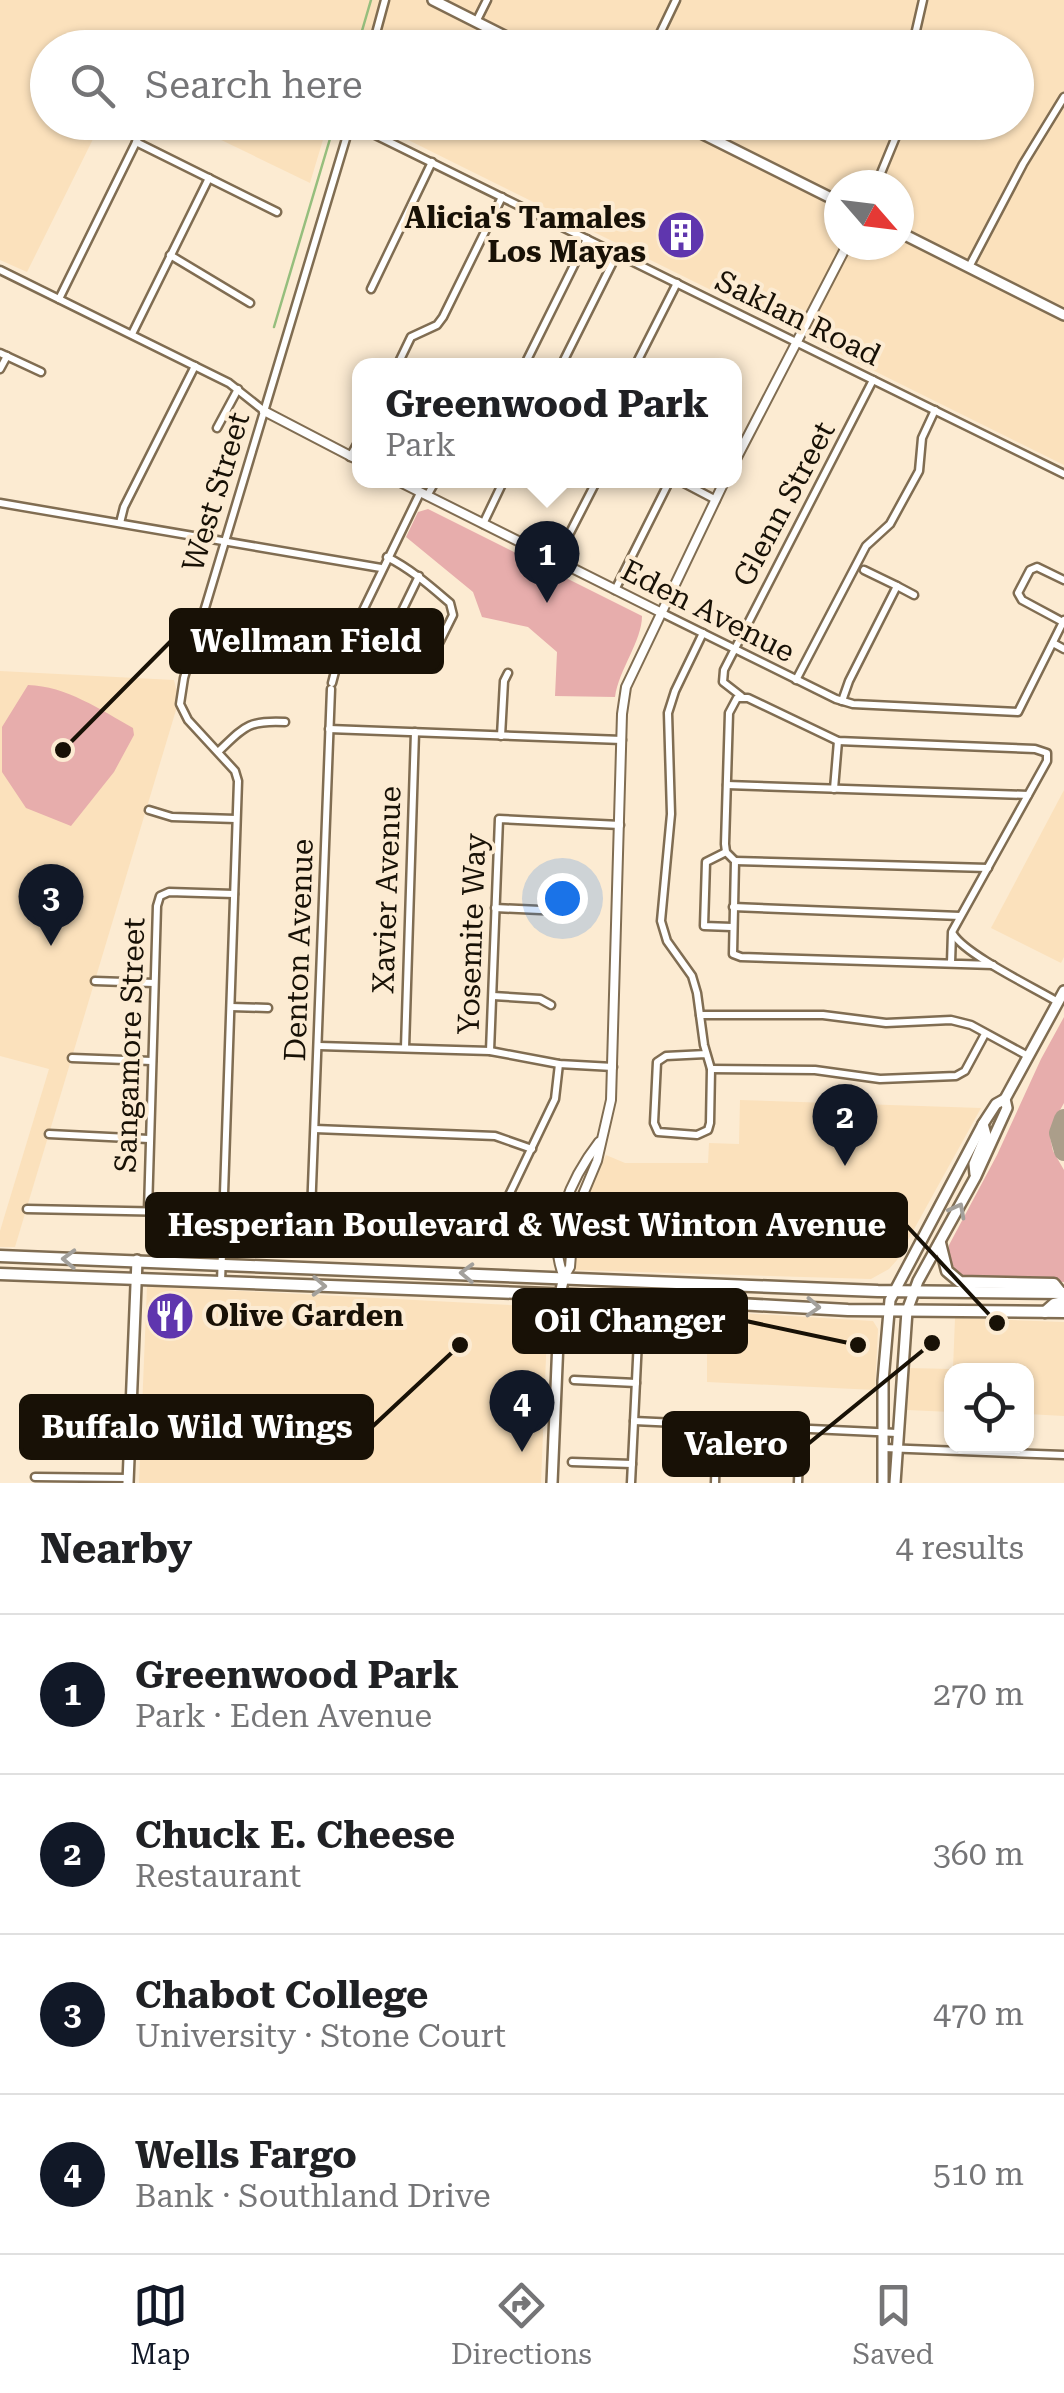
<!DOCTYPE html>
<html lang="en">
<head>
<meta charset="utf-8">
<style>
  :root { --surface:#fff; --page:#f6f6f6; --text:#202124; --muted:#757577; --line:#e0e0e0; --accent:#111827 }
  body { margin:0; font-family:"Roboto Serif",serif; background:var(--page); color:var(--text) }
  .controls { position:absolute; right:30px; bottom:30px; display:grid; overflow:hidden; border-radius:20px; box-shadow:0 2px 8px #0004 }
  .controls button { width:90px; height:90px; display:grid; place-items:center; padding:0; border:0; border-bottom:2px solid var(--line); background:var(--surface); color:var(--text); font:50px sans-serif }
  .compass { position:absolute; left:824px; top:170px; width:90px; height:90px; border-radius:50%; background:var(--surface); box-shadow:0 2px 8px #0004; rotate:118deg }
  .you { position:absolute; left:562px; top:898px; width:35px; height:35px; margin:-25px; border:8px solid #fff; border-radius:50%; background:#1a73e8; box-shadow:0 0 0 15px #1a73e833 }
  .badge { display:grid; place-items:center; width:65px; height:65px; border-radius:50%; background:var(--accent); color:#fff; font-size:32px; font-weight:700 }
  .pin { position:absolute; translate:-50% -82px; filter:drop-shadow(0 2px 5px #0008) }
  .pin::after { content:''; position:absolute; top:52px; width:35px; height:30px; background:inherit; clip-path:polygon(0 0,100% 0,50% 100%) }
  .popup { position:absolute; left:352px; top:358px; width:390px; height:130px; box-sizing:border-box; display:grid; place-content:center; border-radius:20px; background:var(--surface); filter:drop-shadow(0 2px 8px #0005); font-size:32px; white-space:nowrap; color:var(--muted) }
  .popup b { font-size:38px; color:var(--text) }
  .popup::after { content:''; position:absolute; left:50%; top:100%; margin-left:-20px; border:20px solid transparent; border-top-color:var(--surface) }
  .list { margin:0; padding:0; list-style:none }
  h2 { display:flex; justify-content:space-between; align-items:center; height:130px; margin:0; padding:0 40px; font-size:42px }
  h2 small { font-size:32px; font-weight:400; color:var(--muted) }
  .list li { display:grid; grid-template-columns:65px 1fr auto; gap:30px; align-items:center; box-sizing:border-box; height:160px; padding:0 40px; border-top:2px solid var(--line) }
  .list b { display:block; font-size:38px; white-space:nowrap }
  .list p { margin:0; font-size:32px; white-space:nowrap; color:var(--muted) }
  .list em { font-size:32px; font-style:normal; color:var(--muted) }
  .icon { flex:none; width:55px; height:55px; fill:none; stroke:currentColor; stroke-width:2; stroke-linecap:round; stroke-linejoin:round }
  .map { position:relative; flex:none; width:1064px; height:1483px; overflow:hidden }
  .search { position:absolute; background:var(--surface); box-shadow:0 2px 8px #0004; left:30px; right:30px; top:30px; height:110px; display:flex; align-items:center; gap:25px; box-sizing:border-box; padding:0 35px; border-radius:55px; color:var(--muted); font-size:38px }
  .sheet { height:770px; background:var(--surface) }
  nav { display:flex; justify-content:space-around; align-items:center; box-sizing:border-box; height:140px; border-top:2px solid var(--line); background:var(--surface); font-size:28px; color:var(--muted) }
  nav a { display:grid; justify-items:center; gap:5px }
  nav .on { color:var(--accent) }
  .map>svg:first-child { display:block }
  .built { fill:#fbe1bc; fill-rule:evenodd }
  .green { fill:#e7adac }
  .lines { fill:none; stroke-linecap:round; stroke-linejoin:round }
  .stream { stroke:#96be7d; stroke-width:2.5 }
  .taxiway { stroke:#ab9e8a; stroke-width:20 }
  .minor-casing { stroke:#806d52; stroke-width:11 }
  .tertiary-casing { stroke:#806d52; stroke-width:12 }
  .secondary-casing { stroke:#806d52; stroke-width:14 }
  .primary-casing { stroke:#806d52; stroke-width:15 }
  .minor { stroke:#fff; stroke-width:6 }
  .tertiary { stroke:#fff; stroke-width:8 }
  .secondary { stroke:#fff; stroke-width:9 }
  .primary { stroke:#fff; stroke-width:10 }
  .oneway { stroke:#a3a09b }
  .labels { text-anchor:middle; stroke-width:8; stroke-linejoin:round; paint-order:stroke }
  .poi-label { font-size:30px; font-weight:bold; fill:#181106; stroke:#fcebd2; text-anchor:end }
  .street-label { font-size:30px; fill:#181106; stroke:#fcebd2 }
  .leader { fill:none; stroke:#181106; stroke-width:4 }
  .callout-dot { fill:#181106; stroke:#fcebd2; stroke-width:4 }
  .callout { fill:#181106; stroke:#181106; stroke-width:4 }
  .callout-label { font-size:32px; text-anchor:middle; font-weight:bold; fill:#fff }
</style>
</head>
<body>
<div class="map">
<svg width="1064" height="1483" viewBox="0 0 1064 1483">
  <rect width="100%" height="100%" fill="#fcebd2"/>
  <g class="built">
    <path d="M0,0H1064V465L374,123L1016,122V48H48V122L101,123L27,272L0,260ZM839,185H899V245H839Z"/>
    <polygon points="186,123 328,123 310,183"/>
    <polygon points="0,671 174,680 179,700 15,1247 0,1247 0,1231 49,1069 0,1056"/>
    <polygon points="1064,790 1064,957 1061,963 991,928"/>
    <polygon points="740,1100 981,1108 897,1260 889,1269 871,1279 574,1270 580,1219 589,1187 606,1155 625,1163 708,1163 709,1143 739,1144"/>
    <polygon points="147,1286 548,1307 541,1483 139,1483"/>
    <polygon points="707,1311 873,1321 878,1329 875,1390 707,1382"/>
    <polygon points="955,1318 1064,1322 1064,1416 1027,1414 1026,1370 952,1370 951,1412 907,1410 908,1368 953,1369"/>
  </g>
  <g class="green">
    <path d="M428,509L642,616C642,641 619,669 615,697L555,696L557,652L528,627L482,617L473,592L406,537L418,512Z"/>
    <path d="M28,685C66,686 101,710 133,728L134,735L114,772L71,826L26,808L2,772V727Z"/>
    <polygon points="1064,1017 1064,1103 1054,1121 1050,1137 1053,1151 1064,1170 1064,1282 969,1279 960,1276 951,1263 947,1264 949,1245 997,1155 1041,1059"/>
  </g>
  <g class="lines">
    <g class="stream">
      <polyline points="357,48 371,0"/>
      <polyline points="274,327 335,122"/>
    </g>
    <polyline class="taxiway" points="1064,1119 1059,1133 1064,1151"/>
    <g class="minor-casing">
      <g id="minor">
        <polyline points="476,22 487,0"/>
        <polyline points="372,48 385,0"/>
        <polyline points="653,48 676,0"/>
        <polyline points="912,48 923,0"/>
        <polyline points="351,123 1064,474"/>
        <polyline points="136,142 277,212"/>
        <polyline points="876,185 902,122"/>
        <polyline points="170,255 250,303"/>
        <polyline points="969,267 1023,164 1064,97"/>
        <polyline points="0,270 229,383 263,410"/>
        <polyline points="371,289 432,162"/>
        <polyline points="59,299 146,122"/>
        <polyline points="132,334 209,178"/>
        <polyline points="0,353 41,372"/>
        <polyline points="397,366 411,337 437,325 443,317 502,197"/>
        <polyline points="524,366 587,239"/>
        <polyline points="561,366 617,254"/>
        <polyline points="635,366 677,283"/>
        <polyline points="0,369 7,356"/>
        <polyline points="217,428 238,389"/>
        <polyline points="350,457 360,439"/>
        <polyline points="678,480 716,500"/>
        <polyline points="427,496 436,480"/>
        <polyline points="0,503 381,568"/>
        <polyline points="120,523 124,507 195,366"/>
        <polyline points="483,524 504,480"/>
        <path d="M387,557C411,569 430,586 450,603L453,615L431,659L417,664L382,652L419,576"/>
        <polyline points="556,560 597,480"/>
        <polyline points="897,586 914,595"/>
        <polyline points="615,590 670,480"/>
        <polyline points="660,612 836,699 853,704 1018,712 1064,620"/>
        <polyline points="1063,622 1022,600 1018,593 1030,570 1037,567 1064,580"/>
        <polyline points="703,633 675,691 668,713 671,814 661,921 667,941 692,976 697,993 704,1045 711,1069 710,1123 708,1130 697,1135 658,1132 654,1123 657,1062 666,1056 706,1054"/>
        <polyline points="1053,643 1064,649"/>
        <polyline points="796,680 866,546 890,524 919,471 922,438 935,410"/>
        <polyline points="332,683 337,664 420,493"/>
        <polyline points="331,689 311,1213 498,1218 555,1099 559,1064"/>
        <polyline points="741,696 723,682 724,670 873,380"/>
        <polyline points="842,701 849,681 897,586 864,570"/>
        <polyline points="329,729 622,740"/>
        <polyline points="501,736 504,681 508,673"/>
        <path d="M219,751C244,727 248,720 285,722"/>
        <polyline points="727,785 1028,795"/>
        <polyline points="834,789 838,741"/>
        <polyline points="149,810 172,817 236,819"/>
        <polyline points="726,852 706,862 704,926 732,927"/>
        <polyline points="735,861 988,868"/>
        <polyline points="733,907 960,916"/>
        <polyline points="495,908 562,911"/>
        <path d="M953,934C966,955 1033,987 1058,1002"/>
        <polyline points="951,963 952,932 1047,761 1047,753 1035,749 838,741 748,698 737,698 729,713 725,844 726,852 735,861 733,954 741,957 993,965"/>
        <polyline points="95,981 154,983"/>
        <polyline points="493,996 540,999 551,1005"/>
        <polyline points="231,1007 268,1008"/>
        <polyline points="700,1015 823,1015 886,1023 951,1020 971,1025 1028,1056"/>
        <polyline points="319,1046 490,1051 559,1064 613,1067"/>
        <polyline points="405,1048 415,732"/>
        <polyline points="490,1051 499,819 620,825"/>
        <polyline points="72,1058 152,1061"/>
        <polyline points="711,1069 815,1070 880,1079 956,1076 965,1071 985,1034"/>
        <polyline points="315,1129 495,1136 532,1149"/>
        <polyline points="49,1134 149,1139"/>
        <polyline points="27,1209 224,1213"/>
        <polyline points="148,1211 157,906 160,896 169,892 234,894"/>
        <polyline points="221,1282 238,781 235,771 188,720 180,704 184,678 351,122"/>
        <polyline points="574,1380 636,1383"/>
        <polyline points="634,1421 897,1433"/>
        <polyline points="884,1448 1064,1455"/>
        <polyline points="572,1462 632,1464"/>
        <polyline points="35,1477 128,1478"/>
        <polyline points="631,1483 640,1299"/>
        <polyline points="715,1483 717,1425"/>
        <polyline points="798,1483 800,1428"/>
      </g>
    </g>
    <g class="tertiary-casing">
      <g id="tertiary">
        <polyline points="264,411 360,461"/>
        <polyline points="734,463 847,245"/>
        <polyline points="396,480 660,612"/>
        <polyline points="564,1277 570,1267 574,1216 597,1161 611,1100 622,714 626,687 725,480"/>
        <path d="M564,1277C545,1233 572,1177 599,1142"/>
      </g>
    </g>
    <g class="secondary-casing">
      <g id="secondary">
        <polyline points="433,0 528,48"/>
        <polyline points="679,122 839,202"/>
        <polyline points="899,232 1064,315"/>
        <polyline points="975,1174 974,1164 986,1135 983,1124"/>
        <polyline points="128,1483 137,1260"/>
        <polyline points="552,1483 560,1294 564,1277"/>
        <polyline points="883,1483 883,1381 890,1300 983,1124 996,1104 1005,1099"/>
        <polyline points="895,1483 907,1311 918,1281 976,1176 1007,1108 1005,1099 1064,991"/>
      </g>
    </g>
    <g class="primary-casing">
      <g id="primary">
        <polyline points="940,1243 947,1271 960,1282 1054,1284 1061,1293"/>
        <polyline points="0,1256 878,1291 1064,1293"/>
        <polyline points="0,1274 575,1295 848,1310 1064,1312"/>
        <polyline points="1045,1312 1054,1304 1064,1302"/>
      </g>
    </g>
    <use href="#minor" class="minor"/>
    <use href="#tertiary" class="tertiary"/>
    <use href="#secondary" class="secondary"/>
    <use href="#primary" class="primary"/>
  </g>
  <defs><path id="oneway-chevron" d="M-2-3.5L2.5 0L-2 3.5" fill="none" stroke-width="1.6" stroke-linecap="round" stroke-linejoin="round" transform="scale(2.5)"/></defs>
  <g class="oneway">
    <use href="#oneway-chevron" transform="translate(958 1210) rotate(-62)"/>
    <use href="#oneway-chevron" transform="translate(69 1259) rotate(-178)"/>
    <use href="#oneway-chevron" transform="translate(467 1273) rotate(-178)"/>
    <use href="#oneway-chevron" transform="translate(319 1286) rotate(2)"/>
    <use href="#oneway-chevron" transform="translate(813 1307) rotate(3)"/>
  </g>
  <defs>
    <g id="building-disc" transform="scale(2.5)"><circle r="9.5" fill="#5f36ae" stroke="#fcebd2"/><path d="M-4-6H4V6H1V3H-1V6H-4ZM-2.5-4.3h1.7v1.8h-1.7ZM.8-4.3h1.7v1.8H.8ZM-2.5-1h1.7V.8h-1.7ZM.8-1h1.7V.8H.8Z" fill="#fff"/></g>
    <g id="restaurant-disc" transform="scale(2.5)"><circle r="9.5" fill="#5f36ae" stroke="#fcebd2"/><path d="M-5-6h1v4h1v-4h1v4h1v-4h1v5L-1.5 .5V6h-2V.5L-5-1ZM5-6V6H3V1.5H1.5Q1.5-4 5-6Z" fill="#fff"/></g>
  </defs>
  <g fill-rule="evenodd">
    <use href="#building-disc" x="681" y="235"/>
    <use href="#restaurant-disc" x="170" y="1316"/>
  </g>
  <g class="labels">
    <g class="poi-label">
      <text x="646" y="228">Alicia's Tamales<tspan x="646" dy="34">Los Mayas</tspan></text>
      <text x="205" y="1326" text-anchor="start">Olive Garden</text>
    </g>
    <g class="street-label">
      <text transform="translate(798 318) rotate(26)" y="10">Saklan Road</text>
      <text transform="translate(216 492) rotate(-73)" y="10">West Street</text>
      <text transform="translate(784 504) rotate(-62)" y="10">Glenn Street</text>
      <text transform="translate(708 611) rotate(27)" y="10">Eden Avenue</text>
      <text transform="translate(387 890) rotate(-88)" y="10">Xavier Avenue</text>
      <text transform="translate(472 934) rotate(-88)" y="10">Yosemite Way</text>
      <text transform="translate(299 950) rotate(-88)" y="10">Denton Avenue</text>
      <text transform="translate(130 1045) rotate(-88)" y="10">Sangamore Street</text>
    </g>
  </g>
  <path class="leader" d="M63 750L171 641M997 1323L906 1225M858 1345L746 1321M460 1345L372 1427M932 1343L808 1444"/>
  <g class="callout-dot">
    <circle cx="63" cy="750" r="10"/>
    <circle cx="997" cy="1323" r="10"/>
    <circle cx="858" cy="1345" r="10"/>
    <circle cx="460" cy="1345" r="10"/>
    <circle cx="932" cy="1343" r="10"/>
  </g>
  <g class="callout">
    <rect x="171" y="610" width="271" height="62" rx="10"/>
    <rect x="147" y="1194" width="759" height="62" rx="10"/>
    <rect x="514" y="1290" width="232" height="62" rx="10"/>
    <rect x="21" y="1396" width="351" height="62" rx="10"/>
    <rect x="664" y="1413" width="144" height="62" rx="10"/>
  </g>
  <g class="callout-label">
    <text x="306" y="652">Wellman Field</text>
    <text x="527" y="1236">Hesperian Boulevard &amp; West Winton Avenue</text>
    <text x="630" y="1332">Oil Changer</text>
    <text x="197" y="1438">Buffalo Wild Wings</text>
    <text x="736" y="1455">Valero</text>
  </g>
</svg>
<div class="controls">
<button><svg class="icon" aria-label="locate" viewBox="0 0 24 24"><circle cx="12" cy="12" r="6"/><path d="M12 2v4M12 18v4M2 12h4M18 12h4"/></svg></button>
</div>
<svg class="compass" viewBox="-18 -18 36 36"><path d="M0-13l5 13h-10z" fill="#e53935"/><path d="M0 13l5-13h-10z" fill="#757577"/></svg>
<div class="you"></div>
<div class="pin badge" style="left:547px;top:603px">1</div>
<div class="popup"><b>Greenwood Park</b>Park</div>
<div class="pin badge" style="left:845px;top:1166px">2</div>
<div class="pin badge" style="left:51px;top:946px">3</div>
<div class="pin badge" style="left:522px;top:1452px">4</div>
<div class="search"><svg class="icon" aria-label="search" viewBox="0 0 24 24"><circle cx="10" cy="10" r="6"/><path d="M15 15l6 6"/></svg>Search here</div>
</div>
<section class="sheet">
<h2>Nearby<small>4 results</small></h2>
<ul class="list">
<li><span class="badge">1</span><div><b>Greenwood Park</b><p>Park · Eden Avenue</p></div><em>270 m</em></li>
<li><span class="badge">2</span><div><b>Chuck E. Cheese</b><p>Restaurant</p></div><em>360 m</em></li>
<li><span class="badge">3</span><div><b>Chabot College</b><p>University · Stone Court</p></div><em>470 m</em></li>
<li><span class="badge">4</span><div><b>Wells Fargo</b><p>Bank · Southland Drive</p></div><em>510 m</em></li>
</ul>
</section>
<nav>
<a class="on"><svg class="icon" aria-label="map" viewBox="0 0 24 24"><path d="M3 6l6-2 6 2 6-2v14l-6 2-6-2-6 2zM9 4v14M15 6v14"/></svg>Map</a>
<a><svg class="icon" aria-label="directions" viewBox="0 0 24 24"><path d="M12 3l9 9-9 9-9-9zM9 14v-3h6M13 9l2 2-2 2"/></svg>Directions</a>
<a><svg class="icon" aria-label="saved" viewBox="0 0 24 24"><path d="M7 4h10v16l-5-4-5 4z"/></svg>Saved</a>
</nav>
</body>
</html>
